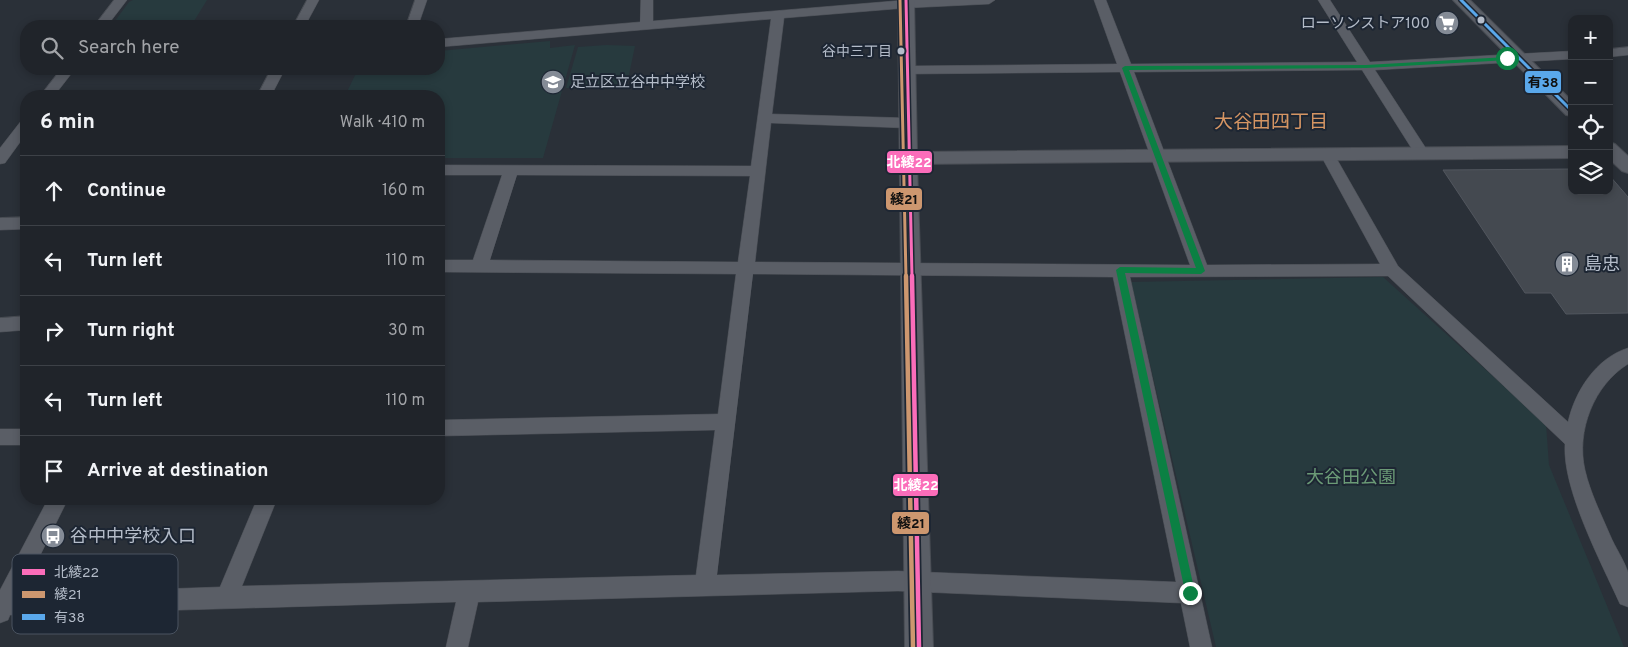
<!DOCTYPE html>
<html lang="en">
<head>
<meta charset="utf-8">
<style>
  :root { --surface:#20242a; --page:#2d3036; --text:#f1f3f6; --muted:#a2a4a8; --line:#3d4147 }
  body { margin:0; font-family:Overpass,"Noto Sans JP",sans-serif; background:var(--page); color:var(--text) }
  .controls { position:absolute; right:15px; top:15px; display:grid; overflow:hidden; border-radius:10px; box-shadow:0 2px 8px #0003 }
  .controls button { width:45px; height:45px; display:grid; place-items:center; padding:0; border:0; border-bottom:1px solid var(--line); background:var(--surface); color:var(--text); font:25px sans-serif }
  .stop { position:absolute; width:15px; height:15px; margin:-11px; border:4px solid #0b8043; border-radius:50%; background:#fff }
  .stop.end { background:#0b8043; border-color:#fff; box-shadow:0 1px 5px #0008 }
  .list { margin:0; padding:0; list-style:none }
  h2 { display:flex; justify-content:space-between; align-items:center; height:65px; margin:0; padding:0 20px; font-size:21px }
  h2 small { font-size:16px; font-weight:400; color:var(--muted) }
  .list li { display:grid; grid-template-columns:32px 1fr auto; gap:15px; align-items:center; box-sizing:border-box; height:70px; padding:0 20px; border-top:1px solid var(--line) }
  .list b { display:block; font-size:19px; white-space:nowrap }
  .list em { font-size:16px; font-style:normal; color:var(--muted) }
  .icon { flex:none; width:28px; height:28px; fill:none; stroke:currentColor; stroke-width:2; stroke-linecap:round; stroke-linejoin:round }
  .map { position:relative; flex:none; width:1628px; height:647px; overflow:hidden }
  .search { position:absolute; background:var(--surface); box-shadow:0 2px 8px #0003; left:20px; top:20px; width:425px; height:55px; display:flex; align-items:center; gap:12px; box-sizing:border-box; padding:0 18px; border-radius:20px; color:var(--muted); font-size:19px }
  .panel { position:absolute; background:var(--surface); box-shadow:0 2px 8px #0003; left:20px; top:90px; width:425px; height:415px; border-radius:20px }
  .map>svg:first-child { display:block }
  .green { fill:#273a3e }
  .building { fill:#444950; stroke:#52575f }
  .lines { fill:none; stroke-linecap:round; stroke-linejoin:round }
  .minor-casing { stroke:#484c53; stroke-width:1 }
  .tertiary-casing { stroke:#484c53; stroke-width:2 }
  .minor { fill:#5a5e66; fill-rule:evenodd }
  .tertiary { fill:#5a5e66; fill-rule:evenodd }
  .bus-1-far1-casing { stroke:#1d2633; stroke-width:6 }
  .bus-1-casing { stroke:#1d2633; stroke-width:8 }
  .bus-2-far1-casing { stroke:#1d2633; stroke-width:6 }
  .bus-2-casing { stroke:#1d2633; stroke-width:8 }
  .bus-3-casing { stroke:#1d2633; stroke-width:6 }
  .bus-1-far1 { stroke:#fb6dba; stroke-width:3 }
  .bus-1 { stroke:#fb6dba; stroke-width:4.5 }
  .bus-2-far1 { stroke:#cd976f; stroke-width:3 }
  .bus-2 { stroke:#cd976f; stroke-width:4.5 }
  .bus-3 { stroke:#5aa8eb; stroke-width:3 }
  .route { fill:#0b8043 }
  .bus-dot { fill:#b4bcc9; stroke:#1d2633; stroke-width:2 }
  .labels { text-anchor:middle; stroke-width:4; stroke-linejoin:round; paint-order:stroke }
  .far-bus-label { font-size:14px; fill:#b4bcc9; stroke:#1d2633; text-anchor:end }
  .far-poi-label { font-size:15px; fill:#b4bcc9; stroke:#1d2633; text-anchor:end }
  .poi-label { font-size:18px; fill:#b4bcc9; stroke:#1d2633; text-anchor:start }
  .park-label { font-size:18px; fill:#6b9a76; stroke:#1d2633 }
  .neighbourhood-label { font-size:19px; fill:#d59563; stroke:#1d2633 }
  .key { fill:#1d2633; stroke:#4a5360; stroke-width:1 }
  .key-label { font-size:14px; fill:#b4bcc9 }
  .line-badge { stroke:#1d2633; stroke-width:2 }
  .badge-label { font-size:14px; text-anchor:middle; font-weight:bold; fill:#fff }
  .pale-badge-label { font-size:14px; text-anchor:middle; font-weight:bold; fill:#111 }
</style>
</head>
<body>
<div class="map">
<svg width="1628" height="647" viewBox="0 0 1628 647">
  <rect width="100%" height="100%" fill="#2a3038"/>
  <g class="green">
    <polygon points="133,0 207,0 191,26 112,25 129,2"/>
    <polygon points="550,41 550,48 575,45 543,158 439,158 439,96 345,96 358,69 439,69 439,51"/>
    <polygon points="606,45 635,46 626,89 566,88 578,47"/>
    <polygon points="1383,277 1546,424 1549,465 1624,647 1216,647 1131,282"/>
  </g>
  <polygon class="building" points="1572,169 1572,191 1609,191 1609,175 1628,197 1628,313 1566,314 1551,293 1525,293 1443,170"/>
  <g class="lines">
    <g class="minor-casing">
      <g id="minor">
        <polygon points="114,0 127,0 107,26 94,26"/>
        <polygon points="307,0 319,0 305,26 293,26"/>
        <polygon points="415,0 427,0 418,26 406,26"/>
        <path d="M641,0H653V21L906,0H995L989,4L906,8L784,18L772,114L907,118L912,120L914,123L912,126L907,128L771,123L755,262L1190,265L1120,72L907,74L900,70L907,66L1117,64L1094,0H1106L1131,64L1357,62L1318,0H1330L1370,62L1572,51V59L1375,70L1429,153L1427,157H1417L1362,70L1134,72L1207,265L1380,264L1320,154L1322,150H1332L1334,154L1398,266L1568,422C1575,391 1596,358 1628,348V364C1594,385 1576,431 1585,470C1590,492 1601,514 1610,535C1615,547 1624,560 1628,572C1628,582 1628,596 1628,607L1620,604C1601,562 1562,489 1565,444L1388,276L1130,277L1212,647H1190L1181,603L898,591L478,602L468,647H446L456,602L10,615L8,620L0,623V590L48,499H68L21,594L220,587L257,499H277L242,586L696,575L715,430L439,436V420L718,414L736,274L439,272V260H473L502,175H439V165L751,166L771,19L439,47V39L640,22ZM517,175L750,176L738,262L490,260ZM753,274L1113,277L1176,582L898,571L717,575Z"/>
        <polygon points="1628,47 1628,55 1609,57 1609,49"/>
        <polygon points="61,69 75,69 54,96 40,96"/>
        <polygon points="271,69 285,69 271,96 257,96"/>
        <polygon points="26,119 26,134 5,163 0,164 0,148 21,121"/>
        <polygon points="26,217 26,229 0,230 0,218"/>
        <polygon points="26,316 26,330 0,332 0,318"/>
        <rect x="0" y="429" width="26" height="16"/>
      </g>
    </g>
    <g class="tertiary-casing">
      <g id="tertiary">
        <polygon points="898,0 914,0 917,152 1572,146 1572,158 917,164 933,647 905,647"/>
        <polygon points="1453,0 1470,0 1572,101 1572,116 1566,115"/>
        <polygon points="1609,142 1615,144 1628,156 1628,173 1622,171 1609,159"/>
      </g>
    </g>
    <use href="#minor" class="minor"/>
    <use href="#tertiary" class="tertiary"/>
    <g class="bus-1-far1-casing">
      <polyline id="bus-1-far1" points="906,0 912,277"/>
    </g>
    <g class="bus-1-casing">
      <polyline id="bus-1" points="912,276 919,647"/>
    </g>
    <g class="bus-2-far1-casing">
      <polyline id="bus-2-far1" points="900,0 906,277"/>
    </g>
    <g class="bus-2-casing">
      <polyline id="bus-2" points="906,276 913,647"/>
    </g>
    <g class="bus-3-casing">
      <polyline id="bus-3" points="1461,0 1572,111"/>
    </g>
    <use href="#bus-1-far1" class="bus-1-far1"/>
    <use href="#bus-1" class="bus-1"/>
    <use href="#bus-2-far1" class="bus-2-far1"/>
    <use href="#bus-2" class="bus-2"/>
    <use href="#bus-3" class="bus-3"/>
  </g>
  <polygon class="route" points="1507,57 1510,58 1509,60 1366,68 1129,70 1205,271 1201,274 1125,273 1195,593 1193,596 1186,596 1116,270 1120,267 1196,268 1122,68 1125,66 1366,65"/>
  <defs>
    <g id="supermarket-disc" transform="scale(1.25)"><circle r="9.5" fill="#848b96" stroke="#1d2633"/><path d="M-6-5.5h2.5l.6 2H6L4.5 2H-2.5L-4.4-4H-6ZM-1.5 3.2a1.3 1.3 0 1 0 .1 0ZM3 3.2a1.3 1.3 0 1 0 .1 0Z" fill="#fff"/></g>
    <g id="school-disc" transform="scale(1.25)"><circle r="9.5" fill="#848b96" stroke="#1d2633"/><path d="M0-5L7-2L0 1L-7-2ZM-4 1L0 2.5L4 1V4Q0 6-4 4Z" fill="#fff"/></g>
    <g id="building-disc" transform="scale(1.25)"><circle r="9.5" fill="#848b96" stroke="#1d2633"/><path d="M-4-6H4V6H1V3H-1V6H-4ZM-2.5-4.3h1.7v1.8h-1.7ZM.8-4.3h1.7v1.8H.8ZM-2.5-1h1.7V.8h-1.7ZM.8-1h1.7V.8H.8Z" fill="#fff"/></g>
    <g id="bus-disc" transform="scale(1.25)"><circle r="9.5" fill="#848b96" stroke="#1d2633"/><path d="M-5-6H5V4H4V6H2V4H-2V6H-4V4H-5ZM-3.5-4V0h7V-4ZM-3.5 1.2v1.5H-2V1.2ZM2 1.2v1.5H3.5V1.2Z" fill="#fff"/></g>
  </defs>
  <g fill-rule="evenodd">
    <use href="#supermarket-disc" x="1447" y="23"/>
    <use href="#school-disc" x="553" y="82"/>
    <use href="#building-disc" x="1567" y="264"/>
    <use href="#bus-disc" x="53" y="536"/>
  </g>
  <g class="bus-dot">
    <circle cx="1481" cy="20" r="4.5"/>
    <circle cx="901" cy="51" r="4.5"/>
  </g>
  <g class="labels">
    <g class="far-bus-label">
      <text x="892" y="56">谷中三丁目</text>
    </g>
    <g class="far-poi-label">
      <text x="1430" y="28">ローソンストア100</text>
      <text x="570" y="87" text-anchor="start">足立区立谷中中学校</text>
    </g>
    <g class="poi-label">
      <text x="1584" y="270">島忠</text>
      <text x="70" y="542">谷中中学校入口</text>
    </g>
    <g class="park-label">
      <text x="1351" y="483">大谷田公園</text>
    </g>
    <g class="neighbourhood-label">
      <text x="1271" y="128">大谷田四丁目</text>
    </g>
  </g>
  <rect x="12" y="554" width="166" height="80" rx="8" class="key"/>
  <rect x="22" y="569" width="23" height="6" fill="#fb6dba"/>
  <rect x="22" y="591" width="23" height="7" fill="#cd976f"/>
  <rect x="22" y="614" width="23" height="6" fill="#5aa8eb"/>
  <g class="key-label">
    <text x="54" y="577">北綾22</text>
    <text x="54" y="599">綾21</text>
    <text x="54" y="622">有38</text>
  </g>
  <g class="line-badge">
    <rect x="1524" y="70" width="38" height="24" rx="5" fill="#5aa8eb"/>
    <rect x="886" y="150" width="47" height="24" rx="5" fill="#fb6dba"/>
    <rect x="885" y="187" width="38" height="24" rx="5" fill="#cd976f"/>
    <rect x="892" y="473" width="47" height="24" rx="5" fill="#fb6dba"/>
    <rect x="891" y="511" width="39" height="24" rx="5" fill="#cd976f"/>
  </g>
  <g class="badge-label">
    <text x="909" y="167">北綾22</text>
    <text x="916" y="490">北綾22</text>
  </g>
  <g class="pale-badge-label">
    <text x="1543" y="87">有38</text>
    <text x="904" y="204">綾21</text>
    <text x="911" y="528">綾21</text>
  </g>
</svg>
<div class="controls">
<button>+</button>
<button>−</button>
<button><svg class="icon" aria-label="locate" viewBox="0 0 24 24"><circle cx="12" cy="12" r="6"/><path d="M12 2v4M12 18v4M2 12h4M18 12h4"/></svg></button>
<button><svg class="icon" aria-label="layers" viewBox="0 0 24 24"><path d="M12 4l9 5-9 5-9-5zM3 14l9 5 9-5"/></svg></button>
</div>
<div class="stop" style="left:1507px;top:58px"></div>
<div class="stop end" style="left:1190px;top:593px"></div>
<div class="search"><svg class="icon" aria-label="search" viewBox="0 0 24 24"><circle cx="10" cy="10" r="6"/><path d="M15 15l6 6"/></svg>Search here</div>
<section class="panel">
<h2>6 min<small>Walk · 410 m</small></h2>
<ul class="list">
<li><svg class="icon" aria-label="ahead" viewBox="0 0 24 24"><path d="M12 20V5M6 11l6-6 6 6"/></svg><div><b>Continue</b></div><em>160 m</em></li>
<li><svg class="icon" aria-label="left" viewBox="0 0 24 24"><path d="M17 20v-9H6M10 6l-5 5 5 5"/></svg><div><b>Turn left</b></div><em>110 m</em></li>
<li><svg class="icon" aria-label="right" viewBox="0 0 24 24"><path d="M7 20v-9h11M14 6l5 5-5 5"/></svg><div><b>Turn right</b></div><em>30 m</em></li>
<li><svg class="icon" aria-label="left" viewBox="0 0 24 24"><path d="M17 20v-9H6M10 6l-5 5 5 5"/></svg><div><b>Turn left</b></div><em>110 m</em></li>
<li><svg class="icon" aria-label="arrive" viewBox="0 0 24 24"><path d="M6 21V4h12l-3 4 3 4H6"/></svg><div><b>Arrive at destination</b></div></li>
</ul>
</section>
</div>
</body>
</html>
